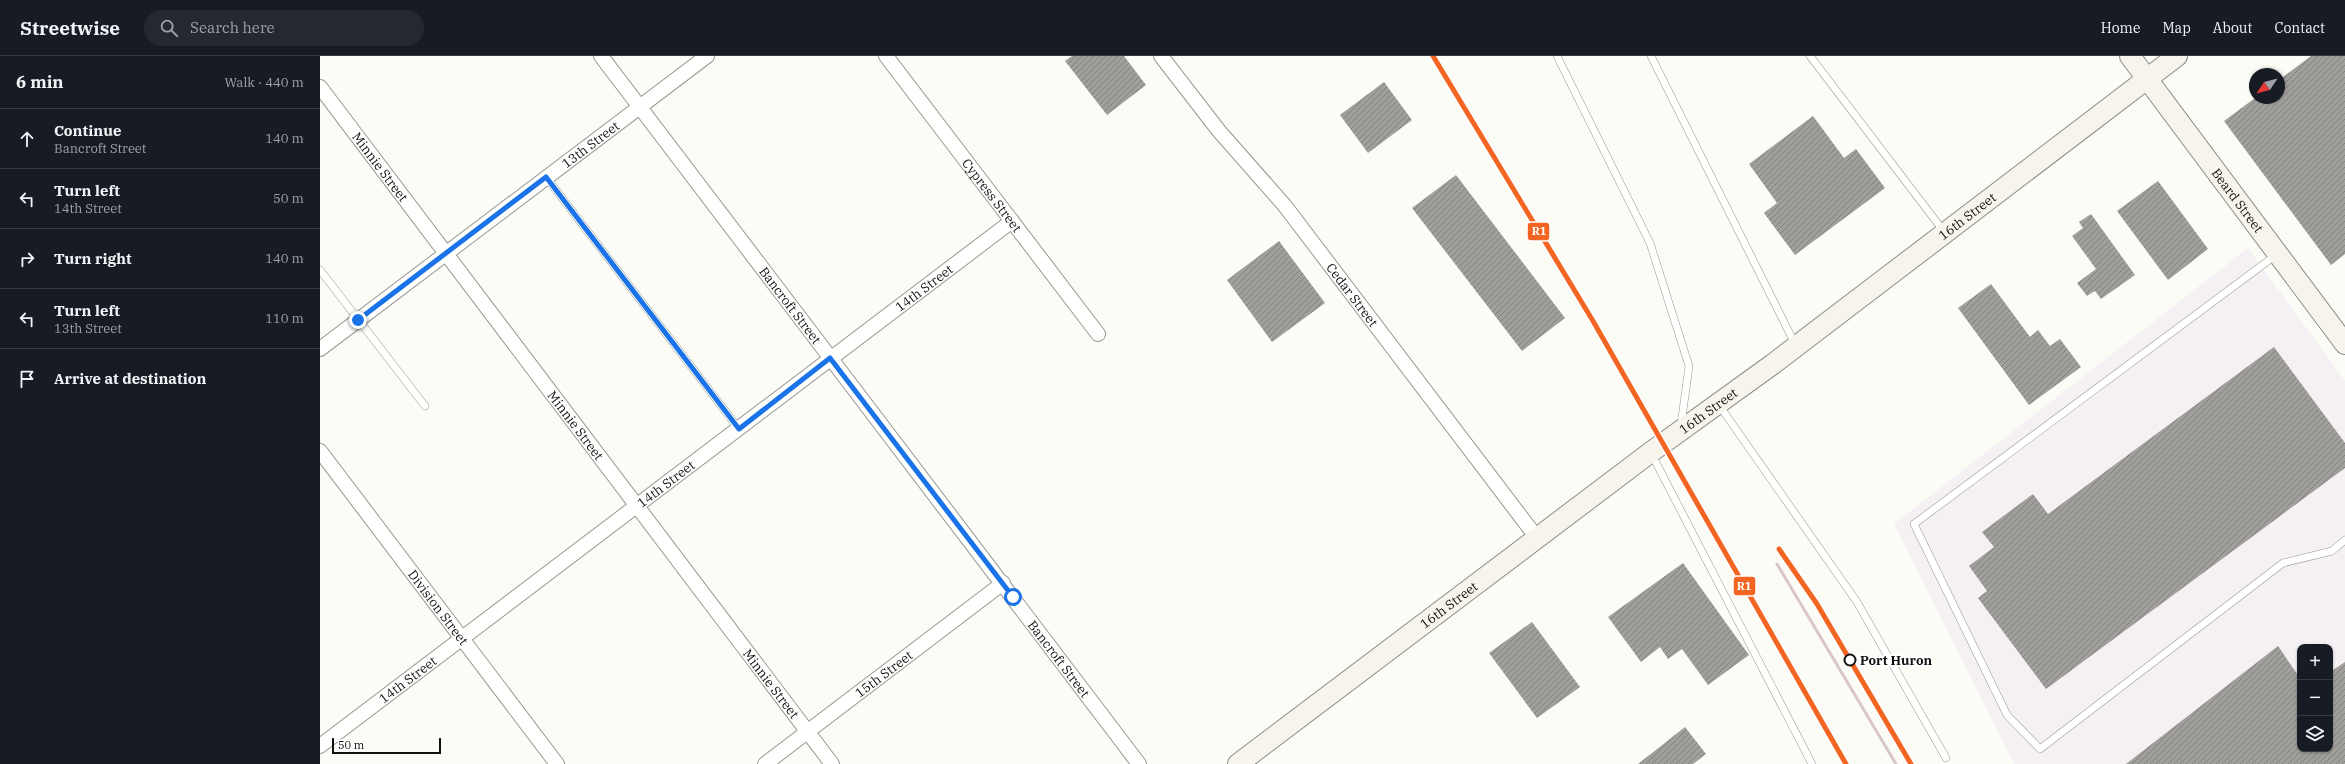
<!DOCTYPE html>
<html lang="en">
<head>
<meta charset="utf-8">
<style>
  :root { --surface:#171b24; --page:#242831; --text:#f1f3f6; --muted:#9ea1a6; --line:#363941 }
  body { margin:0; font-family:"IBM Plex Serif",serif; background:var(--page); color:var(--text) }
  .controls { position:absolute; right:12px; bottom:12px; display:grid; overflow:hidden; border-radius:8px; box-shadow:0 1px 3px #0004 }
  .controls button { width:36px; height:36px; display:grid; place-items:center; padding:0; border:0; border-bottom:1px solid var(--line); background:var(--surface); color:var(--text); font:20px sans-serif }
  .compass { position:absolute; left:1929px; top:12px; width:36px; height:36px; border-radius:50%; background:var(--surface); box-shadow:0 1px 3px #0004; rotate:235deg }
  .scale { position:absolute; left:12px; bottom:10px; width:109px; box-sizing:border-box; padding-left:4px; border:2px solid #111; border-top:0; font-size:11px; line-height:14px; white-space:nowrap; color:#111; -webkit-text-stroke:3px #fff; paint-order:stroke }
  .stop { position:absolute; width:12px; height:12px; margin:-9px; border:3px solid #1a73e8; border-radius:50%; background:#fff }
  .stop.end { background:#1a73e8; border-color:#fff; box-shadow:0 1px 4px #0008 }
  .list { margin:0; padding:0; list-style:none }
  h2 { display:flex; justify-content:space-between; align-items:center; height:52px; margin:0; padding:0 16px; font-size:17px }
  h2 small { font-size:13px; font-weight:400; color:var(--muted) }
  .list li { display:grid; grid-template-columns:26px 1fr auto; gap:12px; align-items:center; box-sizing:border-box; height:60px; padding:0 16px; border-top:1px solid var(--line) }
  .list b { display:block; font-size:15px; white-space:nowrap }
  .list p { margin:0; font-size:13px; white-space:nowrap; color:var(--muted) }
  .list em { font-size:13px; font-style:normal; color:var(--muted) }
  .icon { flex:none; width:22px; height:22px; fill:none; stroke:currentColor; stroke-width:2; stroke-linecap:round; stroke-linejoin:round }
  .map { position:relative; flex:none; width:2025px; height:708px; overflow:hidden }
  header { display:flex; align-items:center; gap:24px; box-sizing:border-box; height:56px; padding:0 20px; background:var(--surface); border-bottom:1px solid var(--line) }
  header strong { font-size:19px }
  nav { display:flex; gap:22px; margin-inline-start:auto; font-size:14px }
  .search { width:280px; height:36px; background:var(--page); display:flex; align-items:center; gap:10px; box-sizing:border-box; padding:0 14px; border-radius:22px; color:var(--muted); font-size:15px }
  main { display:flex }
  aside { flex:1; background:var(--surface) }
  .map>svg:first-child { display:block }
  .industrial { fill:#f4f0f3; fill-rule:evenodd }
  .building { fill:url(#building-hatch) }
  .lines { fill:none; stroke-linecap:round; stroke-linejoin:round }
  .lane-casing { stroke:#979795; stroke-width:8 }
  .street-casing { stroke:#979795; stroke-width:16 }
  .secondary-casing { stroke:#8d8d8b; stroke-width:22 }
  .lane { stroke:#fffffe; stroke-width:7 }
  .street { stroke:#fffffe; stroke-width:14 }
  .secondary { stroke:#f6f4eb; stroke-width:20 }
  .rail { stroke:#d9c6c7; stroke-width:3 }
  .rail-1-casing { stroke:#fff; stroke-width:8 }
  .rail-1 { stroke:#f26522; stroke-width:5 }
  .route { stroke:#1a73e8; stroke-width:5 }
  .stop-dot { fill:#fff; stroke:#111; stroke-width:2 }
  .labels { text-anchor:middle; stroke-width:4; stroke-linejoin:round; paint-order:stroke }
  .street-label { font-size:13px; fill:#111; stroke:#fff }
  .stop-label { font-size:13px; font-weight:bold; fill:#111; stroke:#fff; text-anchor:start }
  .line-badge { stroke:#fff; stroke-width:1.5 }
  .badge-label { font-size:11px; text-anchor:middle; font-weight:bold; fill:#fff }
</style>
</head>
<body>
<header>
<strong>Streetwise</strong>
<div class="search"><svg class="icon" aria-label="search" viewBox="0 0 24 24"><circle cx="10" cy="10" r="6"/><path d="M15 15l6 6"/></svg>Search here</div>
<nav><a>Home</a><a>Map</a><a>About</a><a>Contact</a></nav>
</header>
<main>
<aside>
<h2>6 min<small>Walk · 440 m</small></h2>
<ul class="list">
<li><svg class="icon" aria-label="ahead" viewBox="0 0 24 24"><path d="M12 20V5M6 11l6-6 6 6"/></svg><div><b>Continue</b><p>Bancroft Street</p></div><em>140 m</em></li>
<li><svg class="icon" aria-label="left" viewBox="0 0 24 24"><path d="M17 20v-9H6M10 6l-5 5 5 5"/></svg><div><b>Turn left</b><p>14th Street</p></div><em>50 m</em></li>
<li><svg class="icon" aria-label="right" viewBox="0 0 24 24"><path d="M7 20v-9h11M14 6l5 5-5 5"/></svg><div><b>Turn right</b></div><em>140 m</em></li>
<li><svg class="icon" aria-label="left" viewBox="0 0 24 24"><path d="M17 20v-9H6M10 6l-5 5 5 5"/></svg><div><b>Turn left</b><p>13th Street</p></div><em>110 m</em></li>
<li><svg class="icon" aria-label="arrive" viewBox="0 0 24 24"><path d="M6 21V4h12l-3 4 3 4H6"/></svg><div><b>Arrive at destination</b></div></li>
</ul>
</aside>
<div class="map">
<svg width="2025" height="708" viewBox="0 0 2025 708">
  <defs>
    <pattern id="building-hatch" width="6" height="6" patternUnits="userSpaceOnUse"><rect width="6" height="6" fill="#a19f9c"/><path d="M-1 1l2-2M0 6l6-6M5 7l2-2" fill="none" stroke="#82807e"/></pattern>
  </defs>
  <rect width="100%" height="100%" fill="#fcfcf7"/>
  <path class="industrial" d="M1928,192L2025,325V708H1694L1574,468ZM1980,591H2010V693H1980Z"/>
  <g class="building">
    <polygon points="752,0 804,0 826,29 787,59 745,5"/>
    <polygon points="1991,0 2025,0 2025,198 2011,209 1904,65 1935,42 1959,42 1959,24"/>
    <polygon points="1064,26 1092,64 1048,97 1020,59"/>
    <polygon points="1493,60 1524,102 1536,93 1565,132 1475,199 1444,157 1457,147 1429,108"/>
    <polygon points="1136,119 1245,262 1202,295 1092,152"/>
    <polygon points="1838,125 1888,193 1848,224 1797,155"/>
    <polygon points="1771,158 1815,219 1781,243 1775,235 1767,240 1757,227 1776,213 1752,180 1763,172 1759,166"/>
    <polygon points="959,185 1005,247 952,286 907,224"/>
    <polygon points="1671,228 1710,281 1718,274 1730,290 1740,283 1761,311 1709,349 1638,252"/>
    <polygon points="1954,291 2025,387 2025,412 1726,633 1658,542 1667,535 1649,510 1674,491 1662,476 1713,438 1728,458"/>
    <polygon points="1363,507 1429,599 1388,629 1362,593 1348,603 1340,591 1321,606 1288,561"/>
    <polygon points="1212,566 1260,631 1217,662 1169,597"/>
    <polygon points="1958,590 1980,622 1980,693 2010,693 2010,616 2025,606 2025,708 1806,708"/>
    <polygon points="1365,671 1386,698 1373,708 1318,708"/>
  </g>
  <g class="lines">
    <g class="lane-casing">
      <g id="lane">
        <polyline points="1237,0 1330,187 1369,310 1361,369"/>
        <polyline points="1331,0 1476,290"/>
        <polyline points="1490,0 1625,177"/>
        <polyline points="226,121 419,373"/>
        <polyline points="1956,199 1594,468 1687,659 1720,693 1963,507 2012,495 2025,484"/>
        <polyline points="0,214 105,350"/>
        <polyline points="1399,349 1537,546 1626,702"/>
        <polyline points="1331,397 1492,708"/>
      </g>
    </g>
    <g class="street-casing">
      <g id="street">
        <path id="s1" d="M281,0L819,708"/>
        <path id="s2" d="M566,0L778,278"/>
        <path id="s3" d="M841,0L899,75L965,150L1217,482"/>
        <path id="s4" d="M0,31L512,708"/>
        <path id="s5" d="M0,293L387,0"/>
        <path id="s6" d="M0,395L237,708"/>
        <path id="s7" d="M0,690L692,165"/>
        <path id="s8" d="M445,708L683,527"/>
      </g>
    </g>
    <g class="secondary-casing">
      <g id="secondary">
        <path id="s9" d="M1810,0L2025,288"/>
        <path id="s10" d="M918,708L1331,396L1453,308L1857,0"/>
      </g>
    </g>
    <use href="#lane" class="lane"/>
    <use href="#street" class="street"/>
    <use href="#secondary" class="secondary"/>
    <g class="rail">
      <polyline points="1113,0 1273,265 1526,708"/>
      <polyline points="1457,508 1576,708"/>
    </g>
    <g class="rail-1-casing">
      <g id="rail-1">
        <polyline points="1113,0 1273,265 1526,708"/>
        <polyline points="1459,493 1497,548 1591,708"/>
      </g>
    </g>
    <use href="#rail-1" class="rail-1"/>
  </g>
  <g class="lines">
    <polyline class="route" points="38,264 226,121 419,373 510,302 693,541"/>
  </g>
  <circle class="stop-dot" cx="1530" cy="604" r="5.5"/>
  <g class="labels">
    <g class="street-label">
      <text dy="5" stroke="none"><textPath href="#s5" startOffset="339">13th Street</textPath></text>
      <text dy="5" stroke="none"><textPath href="#s4" startOffset="100">Minnie Street</textPath></text>
      <text dy="5" stroke="none"><textPath href="#s2" startOffset="175">Cypress Street</textPath></text>
      <text dy="5" stroke="none"><textPath href="#s9" startOffset="180">Beard Street</textPath></text>
      <text dy="5" stroke="none"><textPath href="#s10" startOffset="912">16th Street</textPath></text>
      <text dy="5" stroke="none"><textPath href="#s7" startOffset="758">14th Street</textPath></text>
      <text dy="5" stroke="none"><textPath href="#s3" startOffset="306">Cedar Street</textPath></text>
      <text dy="5" stroke="none"><textPath href="#s1" startOffset="313">Bancroft Street</textPath></text>
      <text dy="5" stroke="none"><textPath href="#s10" startOffset="588">16th Street</textPath></text>
      <text dy="5" stroke="none"><textPath href="#s4" startOffset="424">Minnie Street</textPath></text>
      <text dy="5" stroke="none"><textPath href="#s7" startOffset="434">14th Street</textPath></text>
      <text dy="5" stroke="none"><textPath href="#s10" startOffset="264">16th Street</textPath></text>
      <text dy="5" stroke="none"><textPath href="#s6" startOffset="196">Division Street</textPath></text>
      <text dy="5" stroke="none"><textPath href="#s1" startOffset="757">Bancroft Street</textPath></text>
      <text dy="5" stroke="none"><textPath href="#s8" startOffset="149">15th Street</textPath></text>
      <text dy="5" stroke="none"><textPath href="#s7" startOffset="110">14th Street</textPath></text>
      <text dy="5" stroke="none"><textPath href="#s4" startOffset="748">Minnie Street</textPath></text>
    </g>
    <g class="stop-label">
      <text x="1540" y="609">Port Huron</text>
    </g>
  </g>
  <g class="line-badge">
    <rect x="1207" y="166" width="23" height="19" rx="4" fill="#f26522"/>
    <rect x="1413" y="520" width="23" height="20" rx="4" fill="#f26522"/>
  </g>
  <g class="badge-label">
    <text x="1219" y="179">R1</text>
    <text x="1424" y="534">R1</text>
  </g>
</svg>
<div class="controls">
<button>+</button>
<button>−</button>
<button><svg class="icon" aria-label="layers" viewBox="0 0 24 24"><path d="M12 4l9 5-9 5-9-5zM3 14l9 5 9-5"/></svg></button>
</div>
<svg class="compass" viewBox="-18 -18 36 36"><path d="M0-13l5 13h-10z" fill="#e53935"/><path d="M0 13l5-13h-10z" fill="#9ea1a6"/></svg>
<div class="scale">50 m</div>
<div class="stop" style="left:693px;top:541px"></div>
<div class="stop end" style="left:38px;top:264px"></div>
</div>
</main>
</body>
</html>
